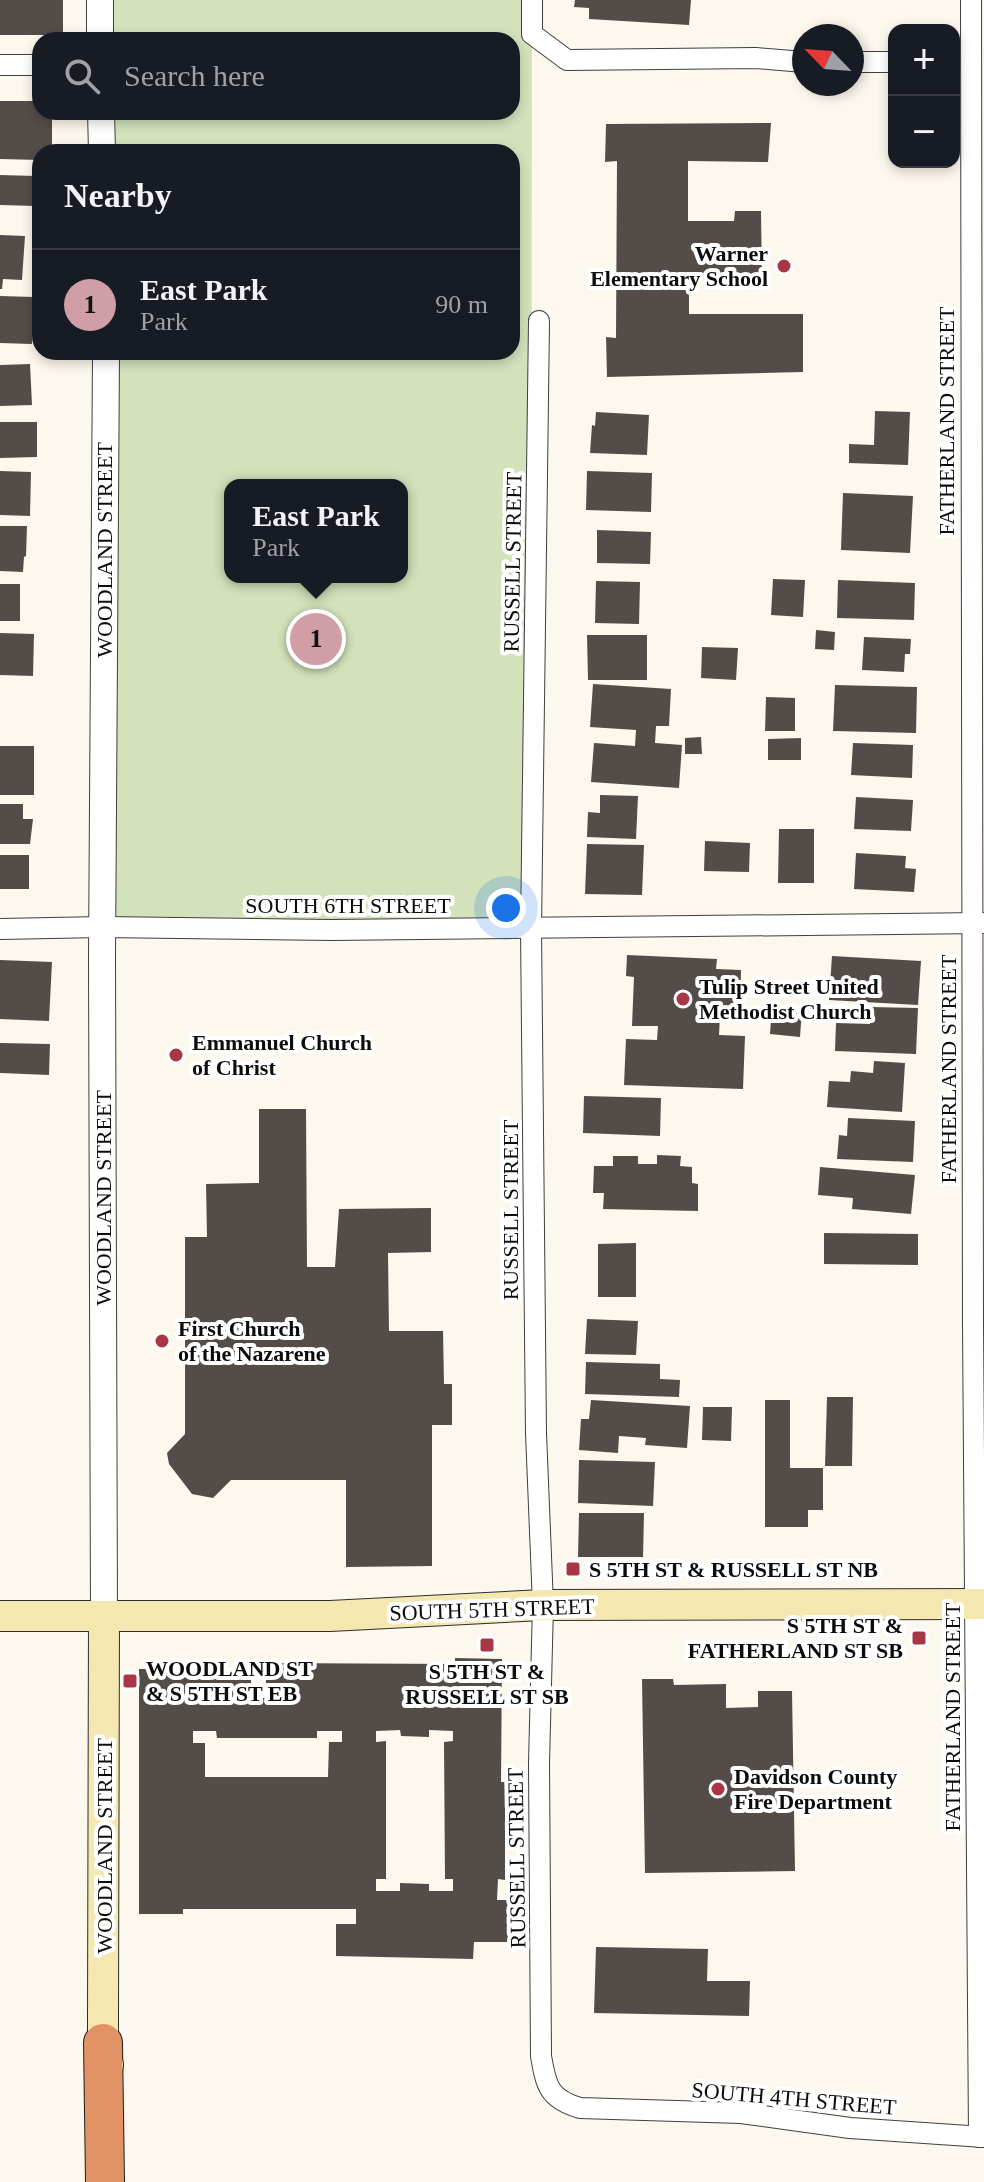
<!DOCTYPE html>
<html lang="en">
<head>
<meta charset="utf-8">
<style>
  :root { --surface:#171b24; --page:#242831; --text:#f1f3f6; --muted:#9ea1a6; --line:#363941; --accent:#d19ea7 }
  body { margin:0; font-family:"Times New Roman",serif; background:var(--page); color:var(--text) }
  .controls { position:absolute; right:24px; top:24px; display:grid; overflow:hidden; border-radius:16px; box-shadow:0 4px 12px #0003 }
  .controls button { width:72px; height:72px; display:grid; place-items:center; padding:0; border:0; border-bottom:2px solid var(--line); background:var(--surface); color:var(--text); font:40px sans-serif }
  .compass { position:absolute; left:792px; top:24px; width:72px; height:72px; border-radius:50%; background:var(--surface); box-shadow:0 4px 12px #0003; rotate:295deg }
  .you { position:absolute; left:506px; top:908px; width:28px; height:28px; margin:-20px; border:6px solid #fff; border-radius:50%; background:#1a73e8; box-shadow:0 0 0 12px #1a73e833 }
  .badge { display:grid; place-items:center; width:52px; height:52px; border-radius:50%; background:var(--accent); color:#111; font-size:26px; font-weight:700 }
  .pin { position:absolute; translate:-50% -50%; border:4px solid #fff; box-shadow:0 2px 8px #0006 }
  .popup { position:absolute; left:224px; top:479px; width:184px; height:104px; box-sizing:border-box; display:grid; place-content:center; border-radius:16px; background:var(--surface); filter:drop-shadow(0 2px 6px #0005); font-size:26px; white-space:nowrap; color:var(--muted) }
  .popup b { font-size:30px; color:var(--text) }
  .popup::after { content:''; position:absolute; left:50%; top:100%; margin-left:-16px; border:16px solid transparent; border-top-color:var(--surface) }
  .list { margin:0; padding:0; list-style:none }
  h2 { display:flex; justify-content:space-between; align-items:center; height:104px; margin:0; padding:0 32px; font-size:34px }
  h2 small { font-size:26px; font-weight:400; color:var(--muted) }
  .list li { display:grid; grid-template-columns:52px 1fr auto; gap:24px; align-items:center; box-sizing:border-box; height:112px; padding:0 32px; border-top:2px solid var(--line) }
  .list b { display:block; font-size:30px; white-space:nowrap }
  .list p { margin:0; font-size:26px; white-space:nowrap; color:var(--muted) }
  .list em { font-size:26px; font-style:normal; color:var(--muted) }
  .icon { flex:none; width:44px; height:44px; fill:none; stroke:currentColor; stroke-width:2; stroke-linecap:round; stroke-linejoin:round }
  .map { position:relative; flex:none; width:984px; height:2182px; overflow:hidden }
  .search { position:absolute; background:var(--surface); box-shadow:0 4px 12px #0003; left:32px; top:32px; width:488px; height:88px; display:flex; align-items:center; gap:20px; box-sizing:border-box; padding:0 28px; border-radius:24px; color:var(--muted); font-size:30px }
  .panel { position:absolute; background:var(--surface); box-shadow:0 4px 12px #0003; left:32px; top:144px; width:488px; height:216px; border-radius:24px }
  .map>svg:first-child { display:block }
  .green { fill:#d3e2bb; fill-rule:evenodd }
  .building { fill:#534c49; fill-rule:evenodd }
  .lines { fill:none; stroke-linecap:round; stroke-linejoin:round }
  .minor-casing { stroke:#3f3f3f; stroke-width:22 }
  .tertiary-casing { stroke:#3f3f3f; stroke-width:28 }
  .secondary-casing { stroke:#2e2e2e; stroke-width:32 }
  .motorway-casing { stroke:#1d1d1d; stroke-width:40 }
  .minor { stroke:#fff; stroke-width:20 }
  .tertiary { stroke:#fff; stroke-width:26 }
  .secondary { stroke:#f4e7b0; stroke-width:30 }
  .motorway { stroke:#e19366; stroke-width:38 }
  .poi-dot { fill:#a93646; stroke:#fff; stroke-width:3 }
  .labels { text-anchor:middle; stroke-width:8; stroke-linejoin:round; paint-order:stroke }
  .poi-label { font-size:22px; font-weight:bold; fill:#0c0c0c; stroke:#fff; text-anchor:start }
  .street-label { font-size:22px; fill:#0c0c0c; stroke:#fff }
</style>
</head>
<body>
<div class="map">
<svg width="984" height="2182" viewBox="0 0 984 2182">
  <rect width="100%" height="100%" fill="#fdf8ed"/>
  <path class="green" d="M98,0H532L531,929L102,927L100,352H512V152H99V112H512V40H99ZM230,485H402V577H230Z"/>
  <g class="building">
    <rect x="0" y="0" width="63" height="35"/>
    <polygon points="575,0 691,0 689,25 589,19 589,8 574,7"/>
    <polygon points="0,101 40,101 40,112 44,112 44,116 52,116 52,152 40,152 40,160 0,159"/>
    <polygon points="771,123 768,162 688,161 688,221 734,221 735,211 761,211 762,281 689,279 689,314 803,314 803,372 607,377 606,337 616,338 617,161 605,162 606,124"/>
    <polygon points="0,175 36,176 35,206 0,205"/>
    <polygon points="0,235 25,236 22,280 3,279 2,289 0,289"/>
    <polygon points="0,296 34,297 32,344 0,343"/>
    <polygon points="30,364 32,405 0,406 0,365"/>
    <polygon points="875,411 910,412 908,465 849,463 849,444 874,445"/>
    <polygon points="596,412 649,415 647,455 590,453 592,425 595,426"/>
    <polygon points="0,422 37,422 37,457 0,458"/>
    <polygon points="0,471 31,472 30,516 0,515"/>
    <polygon points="587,471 652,473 651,512 586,510"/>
    <polygon points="843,493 913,496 910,553 841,550"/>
    <polygon points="0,526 27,526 26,556 24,557 23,572 0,571"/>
    <polygon points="597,530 651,532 650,564 597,563"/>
    <polygon points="773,579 805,580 803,617 771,615"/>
    <polygon points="838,580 915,583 914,620 837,618"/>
    <polygon points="596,581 640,582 639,624 595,623"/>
    <rect x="0" y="584" width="20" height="37"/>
    <polygon points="816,630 835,632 834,650 815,649"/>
    <polygon points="0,633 34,634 33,676 0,675"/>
    <polygon points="587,635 647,635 647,680 588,680"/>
    <polygon points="864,637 911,639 910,654 905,654 904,672 862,670"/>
    <polygon points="702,647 738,648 736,680 701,678"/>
    <polygon points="593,684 671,689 669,726 656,726 655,743 682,745 679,788 591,782 594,743 635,746 636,730 590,727"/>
    <polygon points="835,685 917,687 916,733 833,731"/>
    <polygon points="766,697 795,698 795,731 765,731"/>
    <polygon points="701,737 702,754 685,754 685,738"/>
    <polygon points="801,738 801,760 768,760 768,739"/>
    <polygon points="853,743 913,745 912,778 851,775"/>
    <rect x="0" y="746" width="34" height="49"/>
    <polygon points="600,795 638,796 636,839 587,837 588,812 600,813"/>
    <polygon points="856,797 913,800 911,831 854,829"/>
    <polygon points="0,804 23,804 23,819 33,819 30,844 0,844"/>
    <polygon points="779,829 814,829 814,883 778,883"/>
    <polygon points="705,841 750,843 749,872 704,871"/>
    <polygon points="587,844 644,845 642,895 585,894"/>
    <polygon points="856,853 906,856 905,868 916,869 914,892 854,889"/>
    <rect x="0" y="855" width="29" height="34"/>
    <polygon points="627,955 717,959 716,969 741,970 740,1015 720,1015 719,1035 745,1036 743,1089 624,1085 626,1039 657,1040 658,1026 632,1026 634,977 626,976"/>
    <polygon points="832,956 921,961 918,1005 829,1000"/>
    <polygon points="0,960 52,962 49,1021 0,1019"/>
    <polygon points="772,1007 802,1009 800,1037 770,1034"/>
    <polygon points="871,1007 918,1008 916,1054 835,1051 836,1023 870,1024"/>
    <polygon points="0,1043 50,1044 49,1075 0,1073"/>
    <polygon points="874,1061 905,1063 902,1112 827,1107 829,1081 850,1082 851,1071 873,1073"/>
    <polygon points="584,1096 661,1098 660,1136 583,1133"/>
    <polygon points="259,1109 306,1109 307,1267 335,1267 339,1209 431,1208 431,1252 388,1253 389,1331 443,1331 444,1384 452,1384 452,1425 432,1425 432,1566 346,1567 346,1480 231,1480 213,1498 192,1494 169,1464 167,1453 185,1434 185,1237 207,1237 206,1184 259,1183"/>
    <polygon points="848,1118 915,1121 913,1162 837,1159 839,1135 847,1136"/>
    <polygon points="657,1155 681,1156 680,1166 692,1167 692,1183 698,1184 698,1211 603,1209 604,1193 593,1193 594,1166 613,1166 613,1156 638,1156 638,1164 657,1164"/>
    <polygon points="820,1167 915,1175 911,1214 852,1209 853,1198 818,1195"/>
    <polygon points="824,1233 918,1234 918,1265 824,1264"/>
    <polygon points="636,1243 636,1297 598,1297 598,1244"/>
    <polygon points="587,1319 638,1321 636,1355 585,1354"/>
    <polygon points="586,1362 660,1364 660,1379 680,1380 679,1397 585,1394"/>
    <polygon points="827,1397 853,1397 852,1466 825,1466"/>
    <polygon points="591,1400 690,1406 687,1448 645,1445 646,1438 619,1436 618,1453 579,1450 581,1419 589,1419"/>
    <polygon points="765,1400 790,1400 790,1468 823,1468 823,1510 808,1510 808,1527 765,1527"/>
    <polygon points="703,1407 732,1407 731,1441 702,1440"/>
    <polygon points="579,1460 655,1462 653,1506 578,1503"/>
    <polygon points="579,1513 644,1513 643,1557 578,1557"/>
    <path d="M455,1658L502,1659L501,1782H505V1880L498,1879L497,1900H509V1942H474L473,1959L336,1956V1924H356V1909H183V1914H139V1669H251V1698H266V1663L455,1664ZM400,1730L401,1736L429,1737V1730L453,1731V1741L444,1742L445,1879H453V1891H429V1884L400,1883V1891H376V1879H386V1741L376,1742V1731ZM193,1731H216L217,1738H317V1731H342V1742H329L328,1777H205V1743H193Z"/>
    <polygon points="642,1679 673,1679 674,1685 726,1684 726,1708 758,1707 758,1691 792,1691 795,1871 645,1873"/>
    <polygon points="596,1947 708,1949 707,1981 750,1981 749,2016 594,2013"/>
  </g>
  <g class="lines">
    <g class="minor-casing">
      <g id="minor">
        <polyline points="532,0 532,34 567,60 756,58 804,62"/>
        <polyline points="971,0 973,1323 979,2137"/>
        <polyline points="852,62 894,62"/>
        <polyline points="0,65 40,65"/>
        <path d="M539,321L531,929L536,1433L543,1605L539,1763L541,2056C546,2086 549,2099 580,2108L741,2113L850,2128L984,2137"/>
        <polyline points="0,929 102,927 332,930 984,923"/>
      </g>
    </g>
    <g class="tertiary-casing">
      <g id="tertiary">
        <polyline points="100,0 100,40"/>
        <polyline points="101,112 102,152"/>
        <polyline points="104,1616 102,957 106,352"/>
      </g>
    </g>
    <g class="secondary-casing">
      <g id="secondary">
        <polyline points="0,1616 330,1616 543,1605 984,1604"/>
        <polyline points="104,1616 103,2018 103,2043 108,2065"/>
      </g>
    </g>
    <g class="motorway-casing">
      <polyline id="motorway" points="103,2043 105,2182"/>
    </g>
    <use href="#minor" class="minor"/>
    <use href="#tertiary" class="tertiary"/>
    <use href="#secondary" class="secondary"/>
    <use href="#motorway" class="motorway"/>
  </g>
  <g class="poi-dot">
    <circle cx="784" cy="266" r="8"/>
    <circle cx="683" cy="999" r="8"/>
    <circle cx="176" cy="1055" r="8"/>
    <circle cx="162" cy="1341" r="8"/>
    <rect x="565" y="1561" width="16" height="16" rx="4"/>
    <rect x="911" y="1630" width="16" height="16" rx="4"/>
    <rect x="479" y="1637" width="16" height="16" rx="4"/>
    <rect x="122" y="1673" width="16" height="16" rx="4"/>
    <circle cx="718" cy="1789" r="8"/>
  </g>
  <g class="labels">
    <g class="poi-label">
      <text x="768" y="261" text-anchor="end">Warner<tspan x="768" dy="25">Elementary School</tspan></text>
      <text x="699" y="994">Tulip Street United<tspan x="699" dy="25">Methodist Church</tspan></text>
      <text x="192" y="1050">Emmanuel Church<tspan x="192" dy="25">of Christ</tspan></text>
      <text x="178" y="1336">First Church<tspan x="178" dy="25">of the Nazarene</tspan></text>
      <text x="589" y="1577">S 5TH ST &amp; RUSSELL ST NB</text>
      <text x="903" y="1633" text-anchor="end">S 5TH ST &amp;<tspan x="903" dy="25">FATHERLAND ST SB</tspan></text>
      <text x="146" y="1676">WOODLAND ST<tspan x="146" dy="25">&amp; S 5TH ST EB</tspan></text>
      <text x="487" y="1679" text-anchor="middle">S 5TH ST &amp;<tspan x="487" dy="25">RUSSELL ST SB</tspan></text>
      <text x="734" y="1784">Davidson County<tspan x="734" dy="25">Fire Department</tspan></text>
    </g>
    <g class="street-label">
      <text transform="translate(946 421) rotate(-90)" y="8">FATHERLAND STREET</text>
      <text transform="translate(104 550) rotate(-90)" y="8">WOODLAND STREET</text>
      <text transform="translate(512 562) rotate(-89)" y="8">RUSSELL STREET</text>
      <text x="348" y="913">SOUTH 6TH STREET</text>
      <text transform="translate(948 1069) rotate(-90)" y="8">FATHERLAND STREET</text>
      <text transform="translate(103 1198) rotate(-90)" y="8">WOODLAND STREET</text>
      <text transform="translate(510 1210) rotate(-90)" y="8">RUSSELL STREET</text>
      <text transform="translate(492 1609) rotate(-2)" y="8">SOUTH 5TH STREET</text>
      <text transform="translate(952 1717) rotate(-90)" y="8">FATHERLAND STREET</text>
      <text transform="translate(104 1846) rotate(-90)" y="8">WOODLAND STREET</text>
      <text transform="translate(516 1858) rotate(-91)" y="8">RUSSELL STREET</text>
      <text transform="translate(794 2098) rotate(5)" y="8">SOUTH 4TH STREET</text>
    </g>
  </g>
</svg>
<div class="controls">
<button>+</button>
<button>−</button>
</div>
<svg class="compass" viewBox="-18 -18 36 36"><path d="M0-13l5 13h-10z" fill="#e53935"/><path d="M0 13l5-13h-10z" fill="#9ea1a6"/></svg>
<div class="you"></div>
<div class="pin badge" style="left:316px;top:639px">1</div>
<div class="popup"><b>East Park</b>Park</div>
<div class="search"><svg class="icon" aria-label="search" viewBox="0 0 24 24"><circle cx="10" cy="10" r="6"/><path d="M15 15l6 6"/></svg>Search here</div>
<section class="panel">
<h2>Nearby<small></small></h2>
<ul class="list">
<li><span class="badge">1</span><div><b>East Park</b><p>Park</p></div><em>90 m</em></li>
</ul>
</section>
</div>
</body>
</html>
